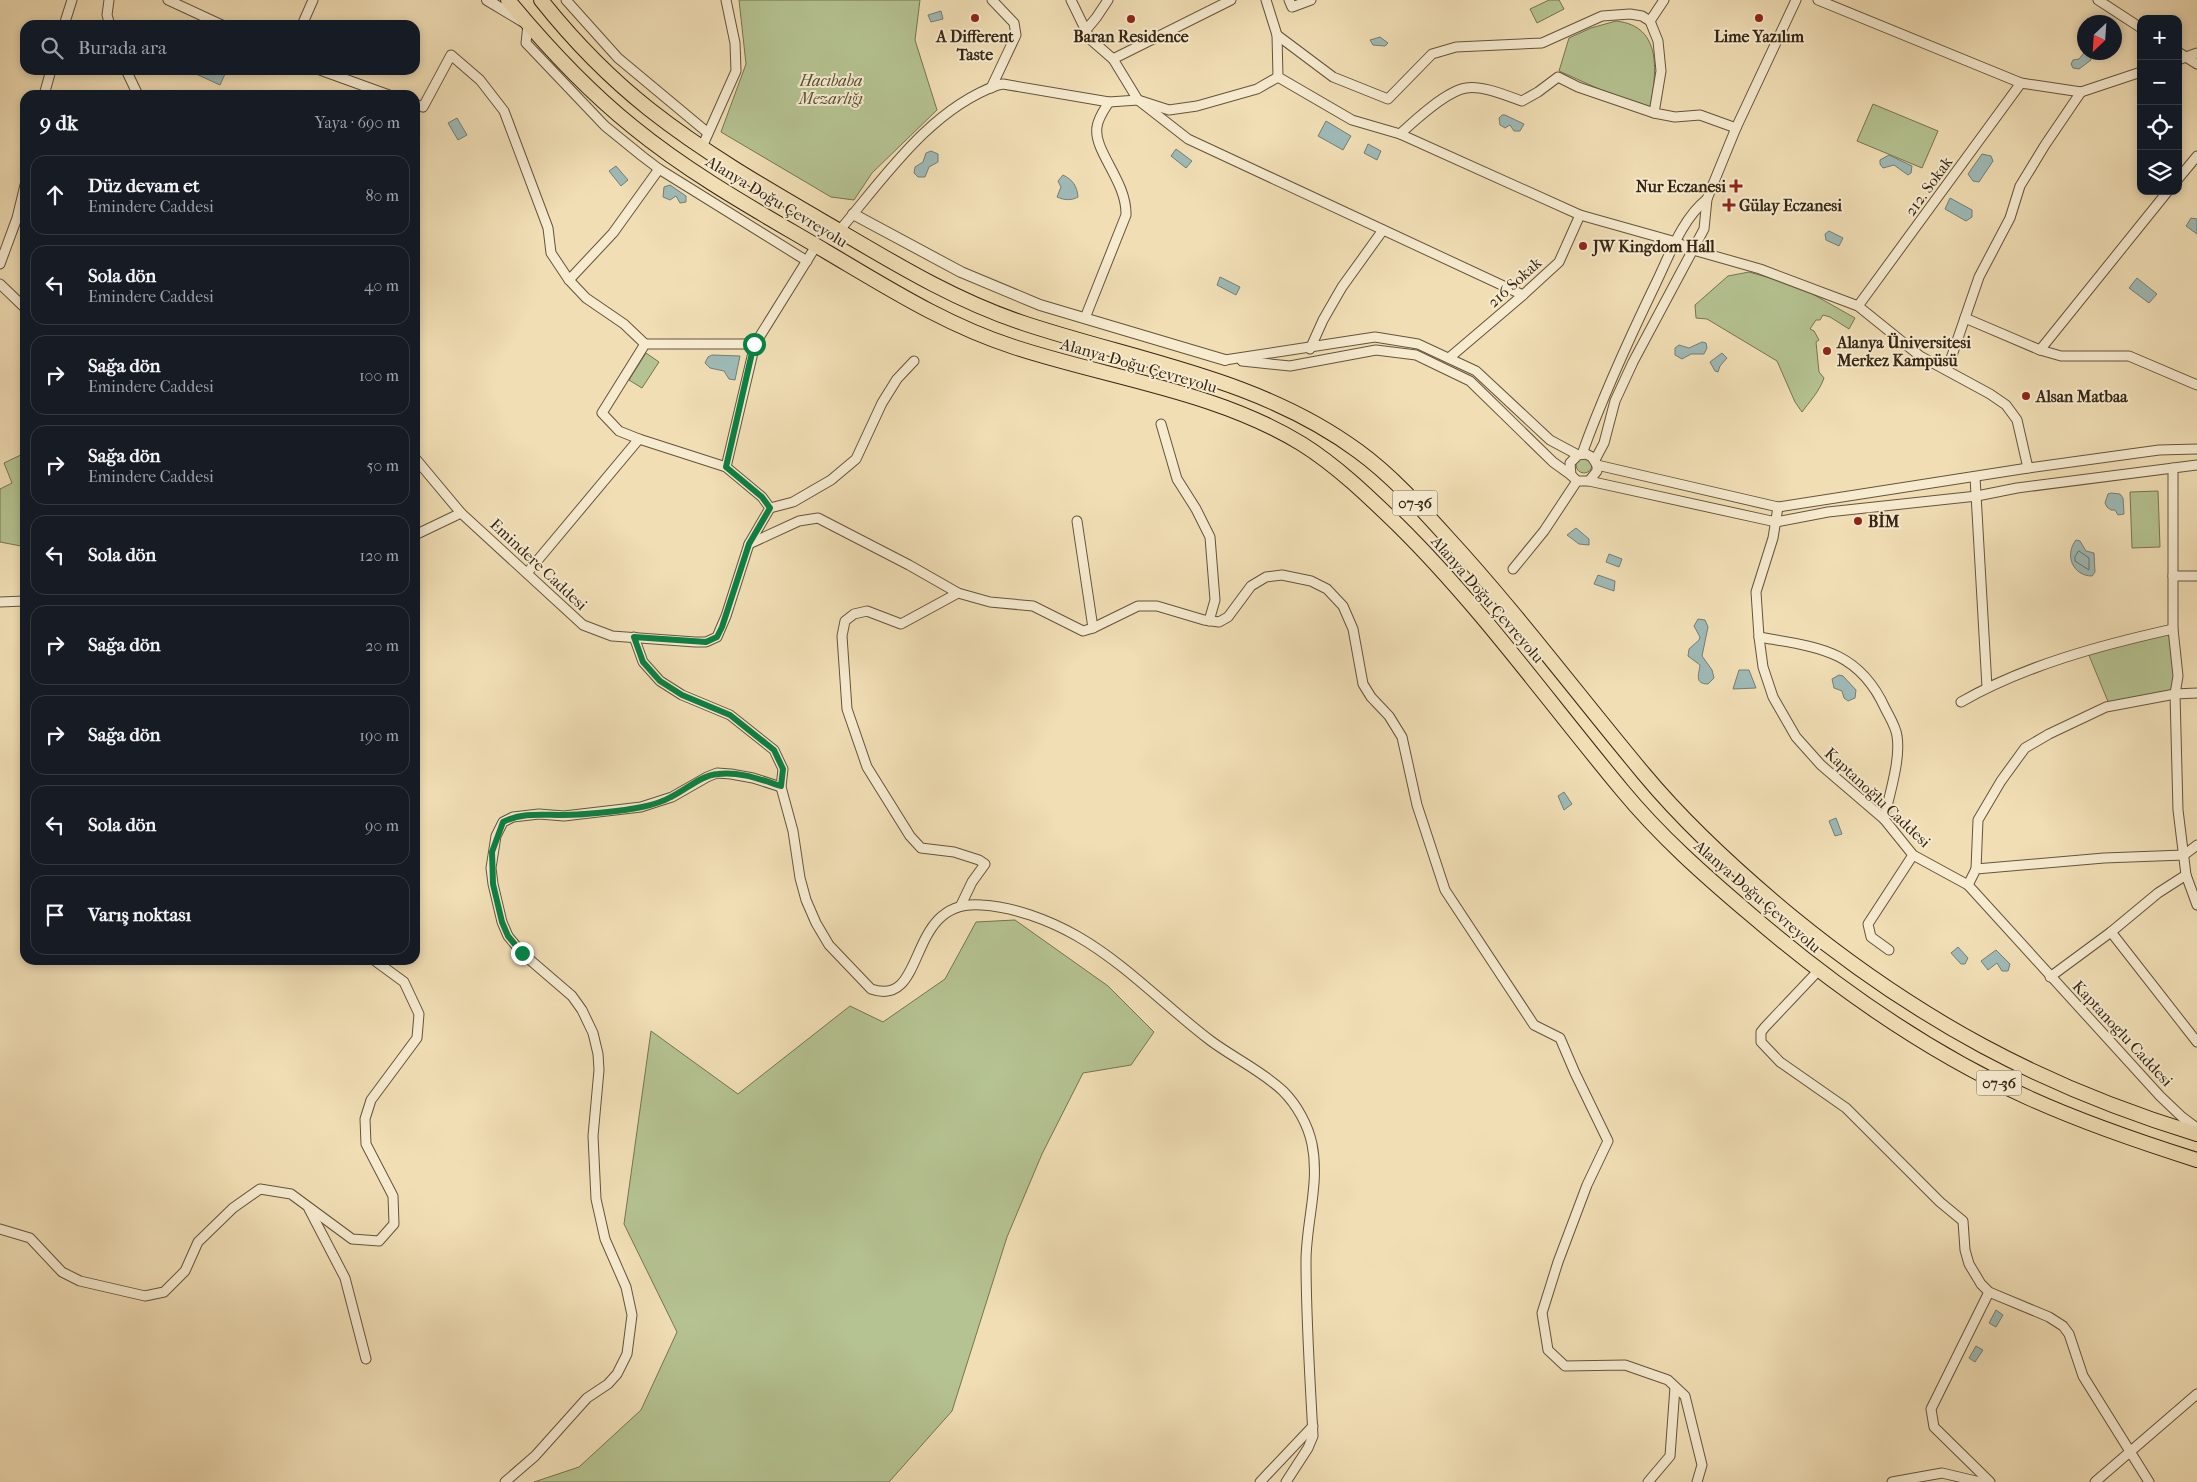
<!DOCTYPE html>
<html lang="tr">
<head>
<meta charset="utf-8">
<style>
  :root { --surface:#171b24; --page:#20242c; --text:#f1f3f6; --muted:#9ea1a6; --line:#363941 }
  body { margin:0; font-family:"IM FELL French Canon",serif; background:var(--page); color:var(--text) }
  .controls { position:absolute; right:15px; top:15px; display:grid; overflow:hidden; border-radius:10px; box-shadow:0 2px 8px #0003 }
  .controls button { width:45px; height:45px; display:grid; place-items:center; padding:0; border:0; border-bottom:1px solid var(--line); background:var(--surface); color:var(--text); font:25px sans-serif }
  .compass { position:absolute; left:2077px; top:15px; width:45px; height:45px; border-radius:50%; background:var(--surface); box-shadow:0 2px 8px #0003; rotate:205deg }
  .stop { position:absolute; width:15px; height:15px; margin:-11px; border:4px solid #0b8043; border-radius:50%; background:#fff }
  .stop.end { background:#0b8043; border-color:#fff; box-shadow:0 1px 5px #0008 }
  .list { margin:0; padding:0; list-style:none }
  h2 { display:flex; justify-content:space-between; align-items:center; height:65px; margin:0; padding:0 20px; font-size:21px }
  h2 small { font-size:16px; font-weight:400; color:var(--muted) }
  .list li { display:grid; grid-template-columns:32px 1fr auto; gap:15px; align-items:center; box-sizing:border-box; height:80px; margin:0 10px 10px; padding:0 10px; border:1px solid var(--line); border-radius:15px }
  .list b { display:block; font-size:19px; white-space:nowrap }
  .list p { margin:0; font-size:16px; white-space:nowrap; color:var(--muted) }
  .list em { font-size:16px; font-style:normal; color:var(--muted) }
  .icon { flex:none; width:28px; height:28px; fill:none; stroke:currentColor; stroke-width:2; stroke-linecap:round; stroke-linejoin:round }
  .map { position:relative; flex:none; width:2197px; height:1482px; overflow:hidden }
  .search { position:absolute; background:var(--surface); box-shadow:0 2px 8px #0003; left:20px; top:20px; width:400px; height:55px; display:flex; align-items:center; gap:12px; box-sizing:border-box; padding:0 18px; border-radius:15px; color:var(--muted); font-size:19px }
  .panel { position:absolute; background:var(--surface); box-shadow:0 2px 8px #0003; left:20px; top:90px; width:400px; height:875px; border-radius:15px }
  .map>svg:first-child { display:block }
  .green { fill:#b5c291; stroke:#767452 }
  .water { fill:#9ebab7; stroke:#747e75 }
  .lines { fill:none; stroke-linecap:round; stroke-linejoin:round }
  .shore { stroke:#6a7065; stroke-width:1 }
  .minor-casing { stroke:#65533c; stroke-width:11 }
  .tertiary-casing { stroke:#65533c; stroke-width:12 }
  .trunk-casing { stroke:#362513; stroke-width:16 }
  .minor { stroke:#f6eacf; stroke-width:9 }
  .tertiary { stroke:#f6eacf; stroke-width:10 }
  .trunk { stroke:#f1deb5; stroke-width:14 }
  .route { stroke:#0b8043; stroke-width:6 }
  .poi-dot { fill:#8f2418; stroke:#f6eacf; stroke-width:2 }
  .labels { text-anchor:middle; stroke-width:4; stroke-linejoin:round; paint-order:stroke }
  .shield { fill:#f6eacf; stroke:#70604b; stroke-width:1 }
  .shield-label { font-size:15px; font-weight:bold; fill:#362513 }
  .poi-label { font-size:16px; font-weight:bold; fill:#362513; stroke:#f6eacf; text-anchor:start }
  .park-label { font-size:16px; font-style:italic; fill:#564c32; stroke:#f6eacf }
  .street-label { font-size:16px; fill:#362513; stroke:#f6eacf }
</style>
</head>
<body>
<div class="map">
<svg width="2197" height="1482" viewBox="0 0 2197 1482">
  <rect width="100%" height="100%" fill="#f1deb5"/>
  <filter id="stains"><feTurbulence type="fractalNoise" baseFrequency=".004" numOctaves="4"/><feColorMatrix values="0 0 0 0 .2 0 0 0 0 .09 0 0 0 0 .02 0 0 0 .5 -.17"/></filter>
  <radialGradient id="worn" r=".72"><stop offset=".6" stop-color="#630" stop-opacity="0"/><stop offset="1" stop-color="#630" stop-opacity=".3"/></radialGradient>
  <g class="green">
    <polygon points="739,0 920,0 915,40 937,110 872,173 854,200 831,197 721,132 746,64"/>
    <polygon points="1549,0 1559,0 1564,9 1537,23 1530,9"/>
    <path d="M1616,21C1664,26 1656,75 1650,109L1608,93L1559,71L1569,38L1591,28Z"/>
    <polygon points="1873,104 1938,131 1922,168 1857,141"/>
    <path d="M1749,272L1777,280L1809,292L1855,318L1849,329L1830,317L1823,315L1820,320H1816L1810,329L1814,331L1819,340L1816,342L1819,372L1824,378C1819,392 1810,401 1802,412L1795,402L1777,361L1707,319L1696,318L1695,305L1728,276Z"/>
    <polygon points="646,353 659,362 642,388 629,380"/>
    <polygon points="25,453 25,551 21,546 0,542 0,489 12,483 4,463"/>
    <circle cx="1584" cy="465" r="8"/>
    <polygon points="2158,491 2160,547 2132,548 2130,492"/>
    <polygon points="2171,633 2176,675 2173,692 2109,704 2088,653"/>
    <polygon points="1015,920 1108,986 1154,1032 1131,1065 1083,1073 1042,1154 1007,1237 952,1411 889,1482 534,1482 579,1467 641,1410 677,1332 624,1224 651,1031 738,1094 850,1006 883,1022 945,979 976,922"/>
  </g>
  <g class="water">
    <polygon points="941,11 943,19 931,22 928,15"/>
    <polygon points="1380,37 1388,43 1385,46 1373,45 1370,40"/>
    <polygon points="2084,53 2090,55 2091,60 2079,69 2073,68 2071,64 2073,60 2079,59"/>
    <polygon points="198,70 217,70 225,74 220,85 196,74"/>
    <polygon points="1502,115 1505,115 1524,124 1520,131 1514,131 1510,125 1505,128 1500,125 1499,118"/>
    <polygon points="457,118 467,135 458,140 448,123"/>
    <polygon points="1326,121 1351,136 1343,150 1318,136"/>
    <polygon points="1368,144 1381,151 1377,160 1364,153"/>
    <polygon points="1176,149 1192,161 1186,168 1171,156"/>
    <polygon points="931,151 938,154 938,162 929,167 925,177 918,177 914,173 915,167 923,162 926,153"/>
    <polygon points="1982,154 1991,156 1993,161 1979,182 1973,181 1968,174"/>
    <polygon points="1889,155 1912,166 1911,173 1908,175 1894,165 1883,168 1880,164 1880,160"/>
    <polygon points="616,166 628,180 621,186 609,171"/>
    <path d="M1063,175C1073,180 1077,186 1078,197C1071,201 1064,200 1057,197L1061,187L1058,181Z"/>
    <polygon points="670,185 686,196 686,202 680,203 676,196 670,200 663,197 664,187"/>
    <polygon points="1950,198 1972,210 1972,217 1966,221 1945,209"/>
    <polygon points="2191,218 2197,219 2197,234 2186,226"/>
    <polygon points="1829,231 1843,238 1839,246 1826,240 1825,234"/>
    <polygon points="1220,277 1240,287 1236,295 1217,285"/>
    <polygon points="2137,278 2157,294 2149,303 2129,288"/>
    <polygon points="1702,342 1706,343 1707,348 1704,354 1691,354 1682,359 1675,355 1675,348 1679,345 1689,348"/>
    <polygon points="1722,353 1727,358 1720,366 1718,372 1715,371 1710,362"/>
    <polygon points="712,355 740,356 735,380 729,379 724,371 710,368 705,363 708,357"/>
    <polygon points="2111,493 2120,494 2123,498 2124,514 2118,515 2115,510 2111,510 2107,507 2105,503 2108,494"/>
    <polygon points="1576,528 1589,539 1589,545 1579,544 1567,535"/>
    <path d="M2076,540L2080,541L2086,551L2094,553L2095,572L2092,576C2073,576 2064,555 2076,540Z"/>
    <polygon points="1609,554 1622,559 1619,567 1606,562"/>
    <polygon points="1598,575 1615,581 1614,591 1594,584"/>
    <path d="M1698,619L1705,620L1708,627L1702,656L1712,670L1714,678L1708,684C1694,684 1699,674 1700,665L1688,656L1689,649L1699,640L1700,637L1694,626Z"/>
    <polygon points="1739,670 1749,670 1756,688 1733,689"/>
    <polygon points="1839,675 1843,676 1856,690 1855,698 1848,701 1844,698 1842,691 1834,688 1832,679"/>
    <polygon points="1564,792 1572,804 1564,810 1558,796"/>
    <polygon points="1836,818 1842,834 1835,836 1829,821"/>
    <polygon points="1958,947 1968,958 1965,964 1961,964 1951,953"/>
    <polygon points="1996,950 2010,964 2008,971 2002,971 1997,963 1988,970 1981,961"/>
    <polygon points="1996,1310 2003,1315 1996,1327 1989,1323"/>
    <polygon points="1976,1346 1983,1350 1975,1362 1969,1358"/>
  </g>
  <g class="lines">
    <polygon class="shore" points="2079,551 2089,558 2089,570 2075,561 2075,557"/>
    <g class="minor-casing">
      <g id="minor">
        <polyline points="109,0 107,15 110,25"/>
        <polyline points="168,0 222,25"/>
        <polyline points="566,0 618,58 708,133"/>
        <polyline points="1071,0 1090,39 1113,59 1138,100 1188,139 1523,295"/>
        <polyline points="1266,0 1277,35 1278,77 1352,120 1400,134 1580,215 1676,242 1693,250 1760,269 1858,306 1920,356 1990,394 2006,405 2017,420 2028,468"/>
        <polyline points="1289,0 1292,7 1311,0"/>
        <polyline points="1818,0 2021,83 2081,92 2141,72"/>
        <polyline points="2098,0 2141,28"/>
        <polyline points="1650,21 1664,0"/>
        <polyline points="64,25 72,0"/>
        <polyline points="302,25 313,0"/>
        <polyline points="528,25 526,43 605,126 642,156 659,169 807,261"/>
        <polyline points="1085,31 1096,18 1108,0"/>
        <polyline points="1277,35 1333,77 1388,99 1432,54 1456,47 1542,43 1602,16 1630,14 1642,16 1650,21 1658,41 1661,71 1654,113 1675,117 1700,115 1736,128"/>
        <polyline points="2178,52 2197,64"/>
        <polyline points="1113,59 1231,0"/>
        <polyline points="2178,60 2197,53"/>
        <polyline points="126,70 138,95"/>
        <polyline points="320,70 389,95"/>
        <polyline points="991,88 1016,35 1014,23 992,0"/>
        <polyline points="44,95 51,70"/>
        <polyline points="415,104 423,107 451,55 480,80 504,111 548,228 551,253 569,280 586,298 624,324 645,344"/>
        <path d="M1400,134C1414,121 1446,91 1466,88C1482,85 1507,96 1522,101L1538,92L1558,77L1578,87L1654,113"/>
        <polyline points="702,147 736,71 735,43 726,0"/>
        <polyline points="2178,179 2197,156"/>
        <path d="M839,231C884,178 930,109 998,85L1003,84L1109,102L1138,100L1169,110L1197,106L1257,89L1278,77"/>
        <polyline points="0,264 17,218 25,185"/>
        <polyline points="569,280 613,233 659,169"/>
        <polyline points="0,284 25,308"/>
        <polyline points="1858,306 2021,83"/>
        <path d="M1085,318L1126,215C1127,181 1093,151 1097,127C1098,118 1104,110 1109,102"/>
        <polyline points="1965,318 2040,350 2061,356 2129,356 2197,385"/>
        <polyline points="1310,349 1323,320 1342,287 1383,230"/>
        <polyline points="2040,350 2168,191"/>
        <polyline points="1449,358 1523,295 1559,262 1580,215"/>
        <polyline points="1225,360 1375,337 1418,344 1476,371 1550,440 1578,455 1586,454 1592,457 1597,465 1597,471 1589,481 1577,481 1571,475 1570,463 1578,455"/>
        <polyline points="1242,361 1290,366 1376,350 1416,355 1470,381 1553,462 1571,475"/>
        <polyline points="1947,370 1979,277 2010,218 2020,186 2045,145 2081,92"/>
        <polyline points="1161,424 1177,479 1196,509 1210,537 1215,600 1209,621"/>
        <polyline points="639,439 726,467"/>
        <path d="M1582,454C1603,395 1629,339 1656,283C1670,254 1682,219 1707,199"/>
        <polyline points="415,458 461,513"/>
        <polyline points="1595,460 1604,443 1615,401 1633,362 1704,229 1707,199 1736,128 1796,0"/>
        <polyline points="1597,465 1778,507 2028,468 2159,450 2197,449"/>
        <polyline points="2173,468 2173,629 2178,676 2175,694 2178,810 2186,875 2197,905"/>
        <polyline points="1975,477 1987,687"/>
        <polyline points="1589,481 1776,522 1828,512 1977,496 2017,488 2197,465"/>
        <polyline points="1778,507 1773,538 1756,592 1759,637 1763,667 1773,697 1796,737 1821,765 1884,819 1913,855 1968,885 2160,1096 2182,1117 2197,1128"/>
        <polyline points="770,508 793,502 831,480 856,459 882,403 897,379 914,361"/>
        <polyline points="1077,521 1093,628"/>
        <polyline points="415,535 461,513 583,625 612,636 695,642 706,642 717,637 726,616 749,544 770,508 762,497 726,467 755,344 816,246"/>
        <polyline points="749,544 799,521 818,518 909,565 958,593 990,602 1033,606 1083,631 1093,628 1138,606 1157,606 1204,620 1219,622 1228,617 1251,586 1266,577 1282,575 1311,581 1327,589 1343,606 1353,629 1363,684 1371,697 1389,716 1402,737 1417,805 1445,890 1534,1025 1560,1038 1575,1073 1608,1141 1587,1185 1558,1262 1542,1313 1548,1350 1565,1366 1625,1365 1668,1380 1685,1396 1702,1465 1697,1482"/>
        <polyline points="1513,569 1544,531 1577,481"/>
        <polyline points="527,573 639,439 619,431 602,413 645,344 755,344"/>
        <polyline points="2173,576 2197,576"/>
        <polyline points="958,593 901,624 867,611 854,614 845,621 842,636 847,709 867,767 910,836 921,848 954,852 979,860 985,864 972,882 961,905"/>
        <polyline points="0,602 25,601"/>
        <path d="M634,637L643,662L660,681L682,695L730,715L774,750L783,769L781,787L793,831L800,878L806,900L816,923L829,945L871,989C929,1009 904,898 982,905C1014,907 1049,920 1077,936C1126,964 1166,1007 1211,1041C1234,1058 1262,1071 1283,1091C1297,1105 1308,1125 1312,1144C1320,1183 1306,1223 1306,1261C1306,1319 1310,1378 1313,1436L1308,1448L1286,1482"/>
        <path d="M1759,637C1816,647 1858,649 1885,708C1889,716 1896,727 1897,736C1901,759 1889,796 1884,819"/>
        <path d="M1961,702C2026,665 2101,645 2173,629"/>
        <polyline points="1976,869 1978,820 2001,781 2025,748 2049,734 2106,707 2175,694 2197,693"/>
        <polyline points="1968,885 1976,869 2104,858 2184,855 2197,845"/>
        <polyline points="2111,932 2197,1042"/>
        <polyline points="1889,950 1871,937 1868,924 1913,855"/>
        <polyline points="1818,971 1765,1027 1761,1032 1761,1042 1780,1062 1846,1108 1940,1202 1963,1221 1965,1250 1969,1264 1981,1284 1989,1292 2049,1317 2063,1326 2069,1334 2083,1376 2149,1482"/>
        <polyline points="2050,977 2111,932 2158,893 2186,875"/>
        <polyline points="309,1209 345,1278 366,1359"/>
        <polyline points="0,1229 30,1238 62,1272 80,1281 145,1296 164,1292 185,1271 198,1242 233,1208 260,1189 291,1194 352,1239 379,1241 394,1224 393,1196 366,1144 365,1119 371,1100 417,1038 419,1014 404,982 374,960"/>
        <polyline points="1989,1292 1931,1409 1934,1427 1990,1482"/>
        <polyline points="505,1482 535,1456 587,1398 608,1384 617,1374 627,1354 632,1315 626,1287 605,1239 596,1199 593,1136 599,1070 598,1054 593,1033 582,1010 572,996 522,953 508,936 502,922 493,884 491,868 496,836 503,822 513,817 539,814 564,816 641,807 672,797 707,777 717,773 731,774 753,778 781,787"/>
        <polyline points="1260,1482 1313,1426"/>
        <polyline points="1648,1482 1670,1456 1675,1387"/>
        <polyline points="1892,1482 1942,1473 1980,1482"/>
        <polyline points="2095,1482 2197,1394"/>
      </g>
    </g>
    <g class="tertiary-casing">
      <g id="tertiary">
        <polyline points="487,0 522,21"/>
        <polyline points="853,214 961,272 1040,305 1225,360"/>
      </g>
    </g>
    <g class="trunk-casing">
      <g id="trunk">
        <path d="M508,0C546,46 587,90 633,127C693,176 761,213 827,252C888,288 946,325 1014,347C1108,378 1216,391 1302,444C1337,466 1368,496 1398,525C1480,606 1548,701 1622,790C1660,836 1704,875 1750,914C1835,987 1927,1052 2029,1098C2084,1123 2140,1142 2197,1160"/>
        <path d="M541,0C572,39 610,78 649,109C706,154 769,190 831,226C894,263 954,300 1023,323C1137,361 1259,378 1358,451C1391,475 1419,506 1447,537C1516,612 1578,695 1644,774C1688,827 1739,873 1792,917C1917,1019 2042,1087 2197,1134"/>
      </g>
    </g>
    <use href="#minor" class="minor"/>
    <use href="#tertiary" class="tertiary"/>
    <use href="#trunk" class="trunk"/>
  </g>
  <g class="lines">
    <path class="route" d="M522,953L508,936L502,922L493,884L492,852L503,822C522,812 542,815 563,815C584,815 622,811 642,807C652,805 662,802 671,797C686,790 701,775 718,774C739,771 762,780 781,786L783,769L774,750L730,715L682,695L660,681L643,662L634,637L706,642L717,637L722,627L749,544L770,508L762,497L726,467L754,344"/>
  </g>
  <g class="poi-dot">
    <circle cx="975" cy="18" r="5"/>
    <circle cx="1759" cy="18" r="5"/>
    <circle cx="1131" cy="19" r="5"/>
    <path d="M1733.5 178.5h5v5h5v5h-5v5h-5v-5h-5v-5h5z"/>
    <path d="M1726.5 197.5h5v5h5v5h-5v5h-5v-5h-5v-5h5z"/>
    <circle cx="1583" cy="246" r="5"/>
    <circle cx="1827" cy="351" r="5"/>
    <circle cx="2026" cy="396" r="5"/>
    <circle cx="1858" cy="521" r="5"/>
  </g>
  <g class="labels">
    <g class="shield">
      <rect x="1392.5" y="490.5" width="45" height="25" rx="4"/>
      <rect x="1976.5" y="1070.5" width="45" height="25" rx="4"/>
    </g>
    <g class="shield-label">
      <text x="1415" y="508">07-36</text>
      <text x="1999" y="1088">07-36</text>
    </g>
    <g class="poi-label">
      <text x="975" y="42" text-anchor="middle">A Different<tspan x="975" dy="18">Taste</tspan></text>
      <text x="1131" y="42" text-anchor="middle">Baran Residence</text>
      <text x="1759" y="42" text-anchor="middle">Lime Yazılım</text>
      <text x="1726" y="192" text-anchor="end">Nur Eczanesi</text>
      <text x="1739" y="211">Gülay Eczanesi</text>
      <text x="1593" y="252">JW Kingdom Hall</text>
      <text x="1837" y="348">Alanya Üniversitesi<tspan x="1837" dy="18">Merkez Kampüsü</tspan></text>
      <text x="2036" y="402">Alsan Matbaa</text>
      <text x="1868" y="527">BİM</text>
    </g>
    <g class="park-label">
      <text x="831" y="86">Hacıbaba<tspan x="831" dy="18">Mezarlığı</tspan></text>
    </g>
    <g class="street-label">
      <text transform="translate(1928 186) rotate(-54)" y="6">212. Sokak</text>
      <text transform="translate(777 201) rotate(31)" y="6">Alanya Doğu Çevreyolu</text>
      <text transform="translate(1514 282) rotate(-42)" y="6">216 Sokak</text>
      <text transform="translate(1139 365) rotate(16)" y="6">Alanya Doğu Çevreyolu</text>
      <text transform="translate(539 564) rotate(43)" y="6">Emindere Caddesi</text>
      <text transform="translate(1488 599) rotate(49)" y="6">Alanya Doğu Çevreyolu</text>
      <text transform="translate(1878 797) rotate(43)" y="6">Kaptanoğlu Caddesi</text>
      <text transform="translate(1758 896) rotate(41)" y="6">Alanya Doğu Çevreyolu</text>
      <text transform="translate(2123 1033) rotate(47)" y="6">Kaptanoglu Caddesi</text>
    </g>
  </g>
  <rect width="100%" height="100%" filter="url(#stains)"/>
  <rect width="100%" height="100%" fill="url(#worn)"/>
</svg>
<div class="controls">
<button>+</button>
<button>−</button>
<button><svg class="icon" aria-label="locate" viewBox="0 0 24 24"><circle cx="12" cy="12" r="6"/><path d="M12 2v4M12 18v4M2 12h4M18 12h4"/></svg></button>
<button><svg class="icon" aria-label="layers" viewBox="0 0 24 24"><path d="M12 4l9 5-9 5-9-5zM3 14l9 5 9-5"/></svg></button>
</div>
<svg class="compass" viewBox="-18 -18 36 36"><path d="M0-13l5 13h-10z" fill="#e53935"/><path d="M0 13l5-13h-10z" fill="#9ea1a6"/></svg>
<div class="stop" style="left:754px;top:344px"></div>
<div class="stop end" style="left:522px;top:953px"></div>
<div class="search"><svg class="icon" aria-label="search" viewBox="0 0 24 24"><circle cx="10" cy="10" r="6"/><path d="M15 15l6 6"/></svg>Burada ara</div>
<section class="panel">
<h2>9 dk<small>Yaya · 690 m</small></h2>
<ul class="list">
<li><svg class="icon" aria-label="ahead" viewBox="0 0 24 24"><path d="M12 20V5M6 11l6-6 6 6"/></svg><div><b>Düz devam et</b><p>Emindere Caddesi</p></div><em>80 m</em></li>
<li><svg class="icon" aria-label="left" viewBox="0 0 24 24"><path d="M17 20v-9H6M10 6l-5 5 5 5"/></svg><div><b>Sola dön</b><p>Emindere Caddesi</p></div><em>40 m</em></li>
<li><svg class="icon" aria-label="right" viewBox="0 0 24 24"><path d="M7 20v-9h11M14 6l5 5-5 5"/></svg><div><b>Sağa dön</b><p>Emindere Caddesi</p></div><em>100 m</em></li>
<li><svg class="icon" aria-label="right" viewBox="0 0 24 24"><path d="M7 20v-9h11M14 6l5 5-5 5"/></svg><div><b>Sağa dön</b><p>Emindere Caddesi</p></div><em>50 m</em></li>
<li><svg class="icon" aria-label="left" viewBox="0 0 24 24"><path d="M17 20v-9H6M10 6l-5 5 5 5"/></svg><div><b>Sola dön</b></div><em>120 m</em></li>
<li><svg class="icon" aria-label="right" viewBox="0 0 24 24"><path d="M7 20v-9h11M14 6l5 5-5 5"/></svg><div><b>Sağa dön</b></div><em>20 m</em></li>
<li><svg class="icon" aria-label="right" viewBox="0 0 24 24"><path d="M7 20v-9h11M14 6l5 5-5 5"/></svg><div><b>Sağa dön</b></div><em>190 m</em></li>
<li><svg class="icon" aria-label="left" viewBox="0 0 24 24"><path d="M17 20v-9H6M10 6l-5 5 5 5"/></svg><div><b>Sola dön</b></div><em>90 m</em></li>
<li><svg class="icon" aria-label="arrive" viewBox="0 0 24 24"><path d="M6 21V4h12l-3 4 3 4H6"/></svg><div><b>Varış noktası</b></div></li>
</ul>
</section>
</div>
</body>
</html>
